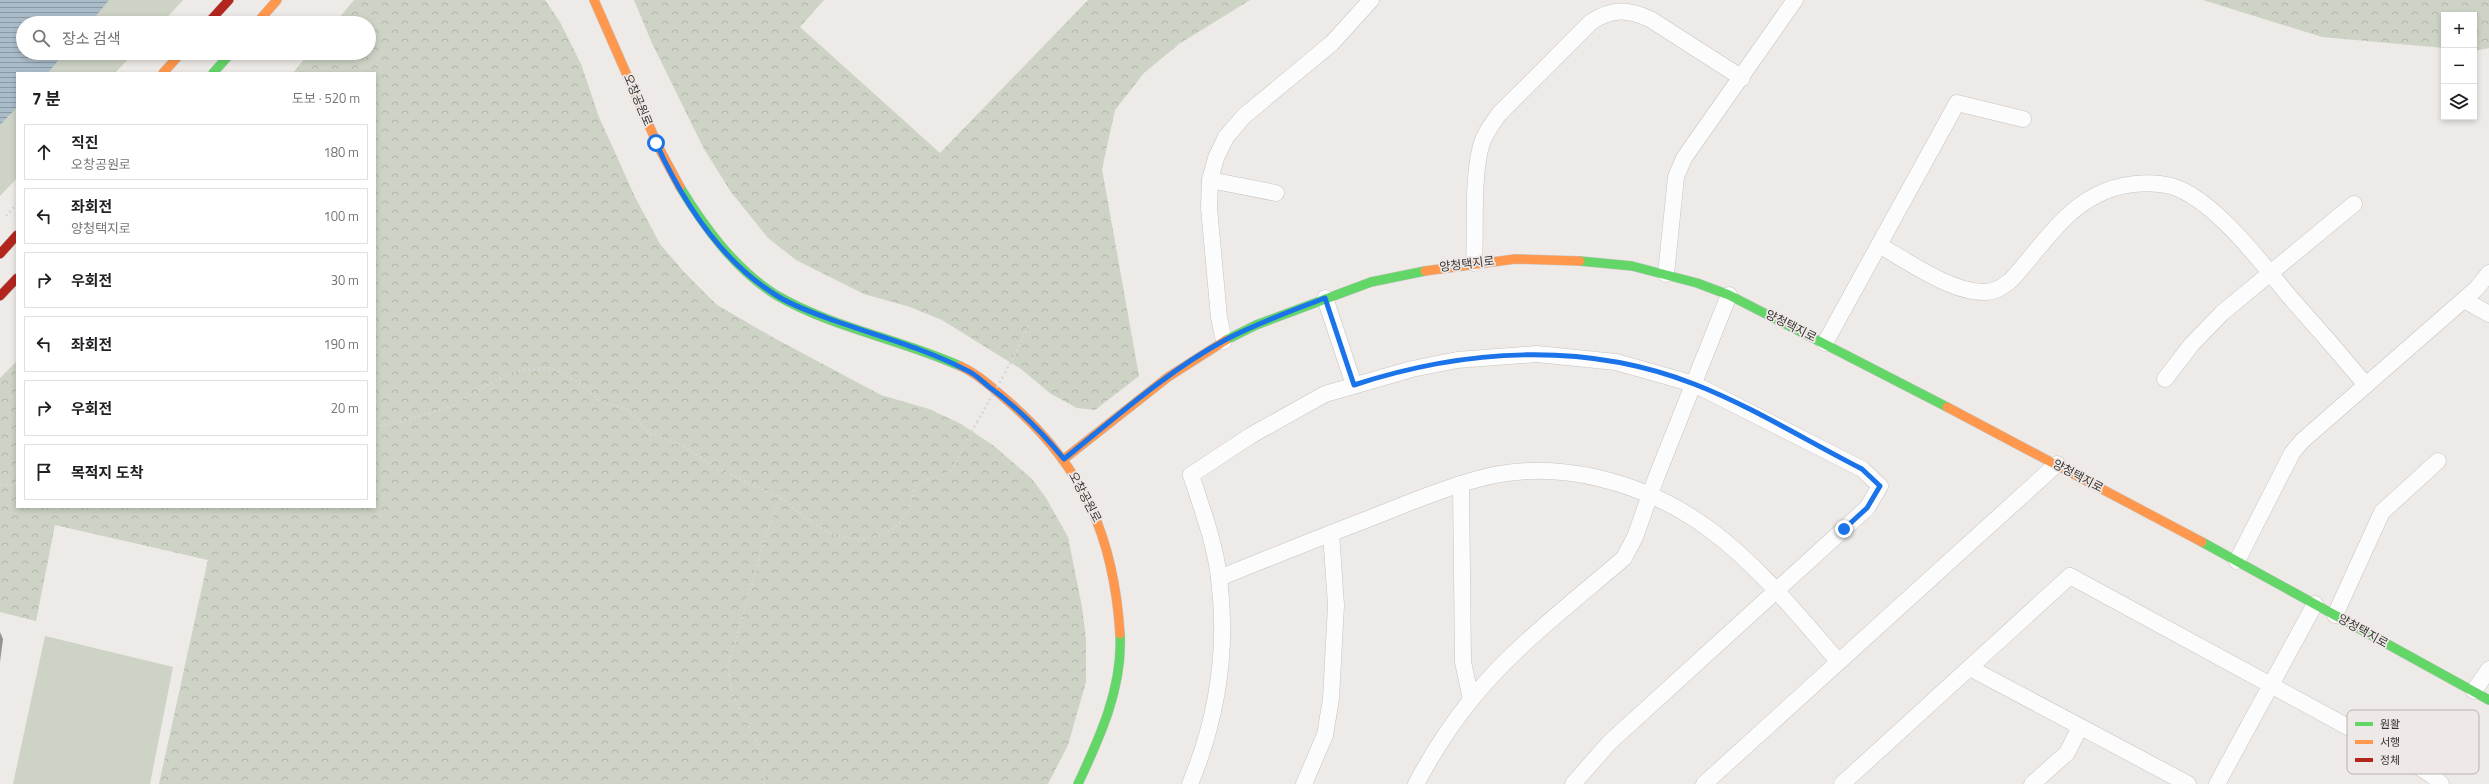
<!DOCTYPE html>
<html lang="ko">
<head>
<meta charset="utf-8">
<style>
  :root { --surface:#fff; --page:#f2f2f2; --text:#202124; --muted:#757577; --line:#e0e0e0 }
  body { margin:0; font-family:"Titillium Web","Noto Sans KR",sans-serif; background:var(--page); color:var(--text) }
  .controls { position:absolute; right:12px; top:12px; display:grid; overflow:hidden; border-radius:0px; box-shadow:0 2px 6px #0003 }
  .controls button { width:36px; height:36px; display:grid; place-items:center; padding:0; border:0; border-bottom:1px solid var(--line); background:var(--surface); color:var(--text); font:20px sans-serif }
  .stop { position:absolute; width:12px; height:12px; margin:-9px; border:3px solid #1a73e8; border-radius:50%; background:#fff }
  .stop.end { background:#1a73e8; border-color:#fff; box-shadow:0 1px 4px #0008 }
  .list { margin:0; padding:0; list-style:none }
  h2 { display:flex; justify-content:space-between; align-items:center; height:52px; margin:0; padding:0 16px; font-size:17px }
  h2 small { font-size:13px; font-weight:400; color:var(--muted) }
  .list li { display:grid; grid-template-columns:26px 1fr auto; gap:12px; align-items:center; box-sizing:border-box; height:56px; margin:0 8px 8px; padding:0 8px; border:1px solid var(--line); border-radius:0px }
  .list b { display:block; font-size:15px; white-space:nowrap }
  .list p { margin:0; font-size:13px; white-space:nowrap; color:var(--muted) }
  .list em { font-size:13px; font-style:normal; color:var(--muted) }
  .icon { flex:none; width:22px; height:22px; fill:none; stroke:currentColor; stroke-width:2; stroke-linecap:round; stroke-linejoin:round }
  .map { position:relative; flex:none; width:2489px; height:784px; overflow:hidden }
  .search { position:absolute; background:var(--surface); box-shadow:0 2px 6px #0003; left:16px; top:16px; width:360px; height:44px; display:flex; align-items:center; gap:10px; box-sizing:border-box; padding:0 14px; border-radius:22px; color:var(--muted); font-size:15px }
  .panel { position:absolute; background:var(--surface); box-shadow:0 2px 6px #0003; left:16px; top:72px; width:360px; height:436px; border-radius:0px }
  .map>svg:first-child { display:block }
  .forest { fill:url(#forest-crowns) }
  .green { fill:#cdd3c5 }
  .water { fill:url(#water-rules) }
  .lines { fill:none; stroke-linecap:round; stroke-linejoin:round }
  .street-casing { stroke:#c6c4c2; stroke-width:17 }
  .fast-casing { stroke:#c6c4c2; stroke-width:10 }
  .slow-casing { stroke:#c6c4c2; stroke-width:10 }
  .jam-casing { stroke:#c6c4c2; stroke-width:10 }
  .path { stroke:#d7d6d6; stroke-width:2.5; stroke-dasharray:2 3; stroke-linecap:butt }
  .street { stroke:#fcfcfc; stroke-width:16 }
  .fast { stroke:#63d668; stroke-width:9 }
  .slow { stroke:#ff974d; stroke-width:9 }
  .jam { stroke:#b3261e; stroke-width:9 }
  .path-bridge { stroke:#d7d6d6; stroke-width:2.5; stroke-dasharray:2 3; stroke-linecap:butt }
  .shaded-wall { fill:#949393 }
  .route { stroke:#1a73e8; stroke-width:5 }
  .labels { text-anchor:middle; stroke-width:3.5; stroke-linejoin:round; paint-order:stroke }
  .street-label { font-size:12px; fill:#353332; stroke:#eee9e7 }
  .key { fill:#eee9e7; stroke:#b6b2b1; stroke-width:1 }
  .key-label { font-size:11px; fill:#353332 }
</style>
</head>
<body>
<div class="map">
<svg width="2489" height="784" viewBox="0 0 2489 784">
  <defs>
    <pattern id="forest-crowns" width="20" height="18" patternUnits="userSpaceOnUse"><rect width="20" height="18" fill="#cdd3c5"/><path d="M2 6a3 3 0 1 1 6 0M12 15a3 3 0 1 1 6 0" fill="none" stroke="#b1b6aa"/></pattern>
    <pattern id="water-rules" width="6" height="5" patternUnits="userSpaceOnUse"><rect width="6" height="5" fill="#aabcca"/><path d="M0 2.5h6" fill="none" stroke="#8b99a5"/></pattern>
  </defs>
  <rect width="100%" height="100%" fill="#edeae8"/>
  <g class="forest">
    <polygon points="354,0 545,0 560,22 581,64 599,117 635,197 660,244 684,272 717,305 774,338 881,395 929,409 961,424 994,446 1032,479 1046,498 1068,537 1082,607 1086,639 1086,682 1068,745 1048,784 159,784 208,560 55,525 36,621 0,612 0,378 17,361 17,507 375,507 375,73 293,73 309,53 369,53 369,23 335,23"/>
    <polygon points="634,0 824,0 800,27 940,153 1088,0 1250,0 1179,44 1144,73 1115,110 1102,169 1139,376 1095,410 1077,408 1051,394 1021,369 942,320 910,307 864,294 796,260 768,238 731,192 704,149 651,41"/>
    <polygon points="2203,0 2489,0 2489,48 2474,51 2474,15 2444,15 2444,48 2322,37"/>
  </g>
  <g class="green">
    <polygon points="0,0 183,0 162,23 23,23 23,53 134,53 115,73 17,73 17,178 0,196"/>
    <polygon points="45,636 173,667 150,784 13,784"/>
  </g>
  <polygon class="water" points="0,0 109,0 90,23 23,23 23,53 64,53 48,73 17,73 17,107 0,125"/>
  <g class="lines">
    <g class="street-casing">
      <g id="street">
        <polyline points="1210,180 1276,193"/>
        <path d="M1879,245C1907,261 1952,293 1985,292C1995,292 2002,287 2010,281C2037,253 2061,212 2097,195C2118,184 2148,180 2171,186C2213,198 2261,262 2289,296C2315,325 2341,355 2366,385"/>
        <path d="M1474,263C1476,228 1472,179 1481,146C1484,134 1492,124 1499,114L1591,22C1612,8 1628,9 1650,19L1742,78"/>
        <polyline points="1666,274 1676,177 1684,158 1795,0"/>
        <polyline points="1325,298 1354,385"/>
        <polyline points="2464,300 2489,314"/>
        <polyline points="1224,341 1219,317 1209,208 1210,180 1216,158 1226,137 1244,116 1332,43 1371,0"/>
        <polyline points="1825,343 1957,103 2023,119"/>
        <polyline points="2165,379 2192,344 2222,313 2354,204"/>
        <polyline points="1461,484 1463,662 1471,699"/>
        <polyline points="2237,561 2292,453 2302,441 2476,289 2489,273"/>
        <path d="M1219,578C1269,558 1318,538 1368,519C1404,505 1440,489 1478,479C1556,457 1645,482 1709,529C1759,566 1798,615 1838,661"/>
        <polyline points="2335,615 2382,512 2438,461"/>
        <polyline points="1970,668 2188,784"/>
        <polyline points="2474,691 2489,669"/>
        <path d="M1190,784C1217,719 1228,648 1219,578C1215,543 1202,509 1191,475L1250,436L1325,394L1412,369L1457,360L1537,354L1616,362L1694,384L1862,469L1880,486L1867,508L1610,742L1573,784"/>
        <polyline points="1304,784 1325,735 1331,699 1336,605 1331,533"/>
        <path d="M1416,784C1432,754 1449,727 1471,700C1511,649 1574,601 1624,558L1635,537L1656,478L1729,295"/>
        <polyline points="1704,784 2057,464"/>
        <polyline points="1842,784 2070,576 2405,758 2433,776 2441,784"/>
        <polyline points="2032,784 2067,753 2080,727"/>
        <polyline points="2217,784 2315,604"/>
      </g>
    </g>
    <g class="fast-casing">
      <g id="fast">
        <polyline points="213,73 231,53"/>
        <path d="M680,187C705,228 735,269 776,295C833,328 900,339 960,366"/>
        <polyline points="1580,261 1632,266 1697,283 1729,295 1947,407"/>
        <polyline points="1226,340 1256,325 1371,282 1425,271"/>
        <polyline points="2202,542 2489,700"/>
        <path d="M1078,784C1100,737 1123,687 1120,634"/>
      </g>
    </g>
    <g class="slow-casing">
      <g id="slow">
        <polyline points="594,0 659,148 680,187"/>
        <polyline points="257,23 277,0"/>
        <polyline points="163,73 181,53"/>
        <polyline points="1425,271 1515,259 1580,261"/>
        <path d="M960,366C978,374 994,389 1009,402C1083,466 1114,537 1120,634"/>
        <polyline points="1947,407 2202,542"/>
        <polyline points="1064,459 1168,377 1226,340"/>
      </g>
    </g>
    <g class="jam-casing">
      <g id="jam">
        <polyline points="208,23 229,0"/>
        <polyline points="0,254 17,235"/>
        <polyline points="0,296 17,278"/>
      </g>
    </g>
    <g class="path">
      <polyline points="6,216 17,204"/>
      <polyline points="1005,373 1029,326"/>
      <polyline points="375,427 407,420 452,406 494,381 521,370 552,368 578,382 600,401 629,410 650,434 683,446 713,466 780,498 766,535 728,666 732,694 765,758 763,784"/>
      <polyline points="0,485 17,484"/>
      <path d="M780,498C813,522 835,548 878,536C890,532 902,523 908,511C911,503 913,493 916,484L950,472L977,422"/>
    </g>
    <use href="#street" class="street"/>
    <use href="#fast" class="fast"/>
    <use href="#slow" class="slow"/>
    <use href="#jam" class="jam"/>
    <polyline class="path-bridge" points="977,422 1004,375"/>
  </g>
  <polygon class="shaded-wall" points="0,632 3,639 0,662"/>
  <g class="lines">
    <path class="route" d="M656,143C683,202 722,263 779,297C794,306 811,312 827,318C873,335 922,347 966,370C974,373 981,380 988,386C1017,407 1041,431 1064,459C1115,418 1166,372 1225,340C1257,323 1291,311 1325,298L1354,385C1464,349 1584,341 1694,384C1751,406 1807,441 1862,469L1880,486L1867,508L1844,529"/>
  </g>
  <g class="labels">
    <g class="street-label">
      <text transform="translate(638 100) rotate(67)" y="4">오창공원로</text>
      <text transform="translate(1467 264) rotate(-7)" y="4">양청택지로</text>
      <text transform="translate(1791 326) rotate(27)" y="4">양청택지로</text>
      <text transform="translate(2078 476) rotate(28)" y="4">양청택지로</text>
      <text transform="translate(1085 497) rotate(62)" y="4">오창공원로</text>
      <text transform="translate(2363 631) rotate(29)" y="4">양청택지로</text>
    </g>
  </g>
  <rect x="2347" y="710" width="132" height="64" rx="6" class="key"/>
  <rect x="2355" y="722" width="18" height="4" fill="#63d668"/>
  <rect x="2355" y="740" width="18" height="4" fill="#ff974d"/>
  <rect x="2355" y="758" width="18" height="4" fill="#b3261e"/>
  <g class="key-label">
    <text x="2380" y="728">원활</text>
    <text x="2380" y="746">서행</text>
    <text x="2380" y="764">정체</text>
  </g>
</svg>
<div class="controls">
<button>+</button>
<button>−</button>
<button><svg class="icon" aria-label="layers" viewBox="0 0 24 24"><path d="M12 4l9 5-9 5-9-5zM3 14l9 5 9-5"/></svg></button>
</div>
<div class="stop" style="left:656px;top:143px"></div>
<div class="stop end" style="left:1844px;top:529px"></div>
<div class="search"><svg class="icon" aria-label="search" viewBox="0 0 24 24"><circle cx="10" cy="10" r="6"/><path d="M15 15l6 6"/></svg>장소 검색</div>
<section class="panel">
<h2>7 분<small>도보 · 520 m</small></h2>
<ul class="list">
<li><svg class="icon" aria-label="ahead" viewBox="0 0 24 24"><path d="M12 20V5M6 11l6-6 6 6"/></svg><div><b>직진</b><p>오창공원로</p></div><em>180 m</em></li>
<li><svg class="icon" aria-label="left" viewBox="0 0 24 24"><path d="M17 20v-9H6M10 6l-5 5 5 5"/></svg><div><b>좌회전</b><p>양청택지로</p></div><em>100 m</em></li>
<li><svg class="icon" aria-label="right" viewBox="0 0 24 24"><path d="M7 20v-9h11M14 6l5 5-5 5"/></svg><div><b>우회전</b></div><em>30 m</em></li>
<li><svg class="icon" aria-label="left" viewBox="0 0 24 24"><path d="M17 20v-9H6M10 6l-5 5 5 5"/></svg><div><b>좌회전</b></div><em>190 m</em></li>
<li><svg class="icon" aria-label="right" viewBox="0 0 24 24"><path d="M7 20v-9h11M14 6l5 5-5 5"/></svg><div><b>우회전</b></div><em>20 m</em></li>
<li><svg class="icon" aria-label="arrive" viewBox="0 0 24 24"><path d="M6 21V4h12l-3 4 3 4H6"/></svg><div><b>목적지 도착</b></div></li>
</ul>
</section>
</div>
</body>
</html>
